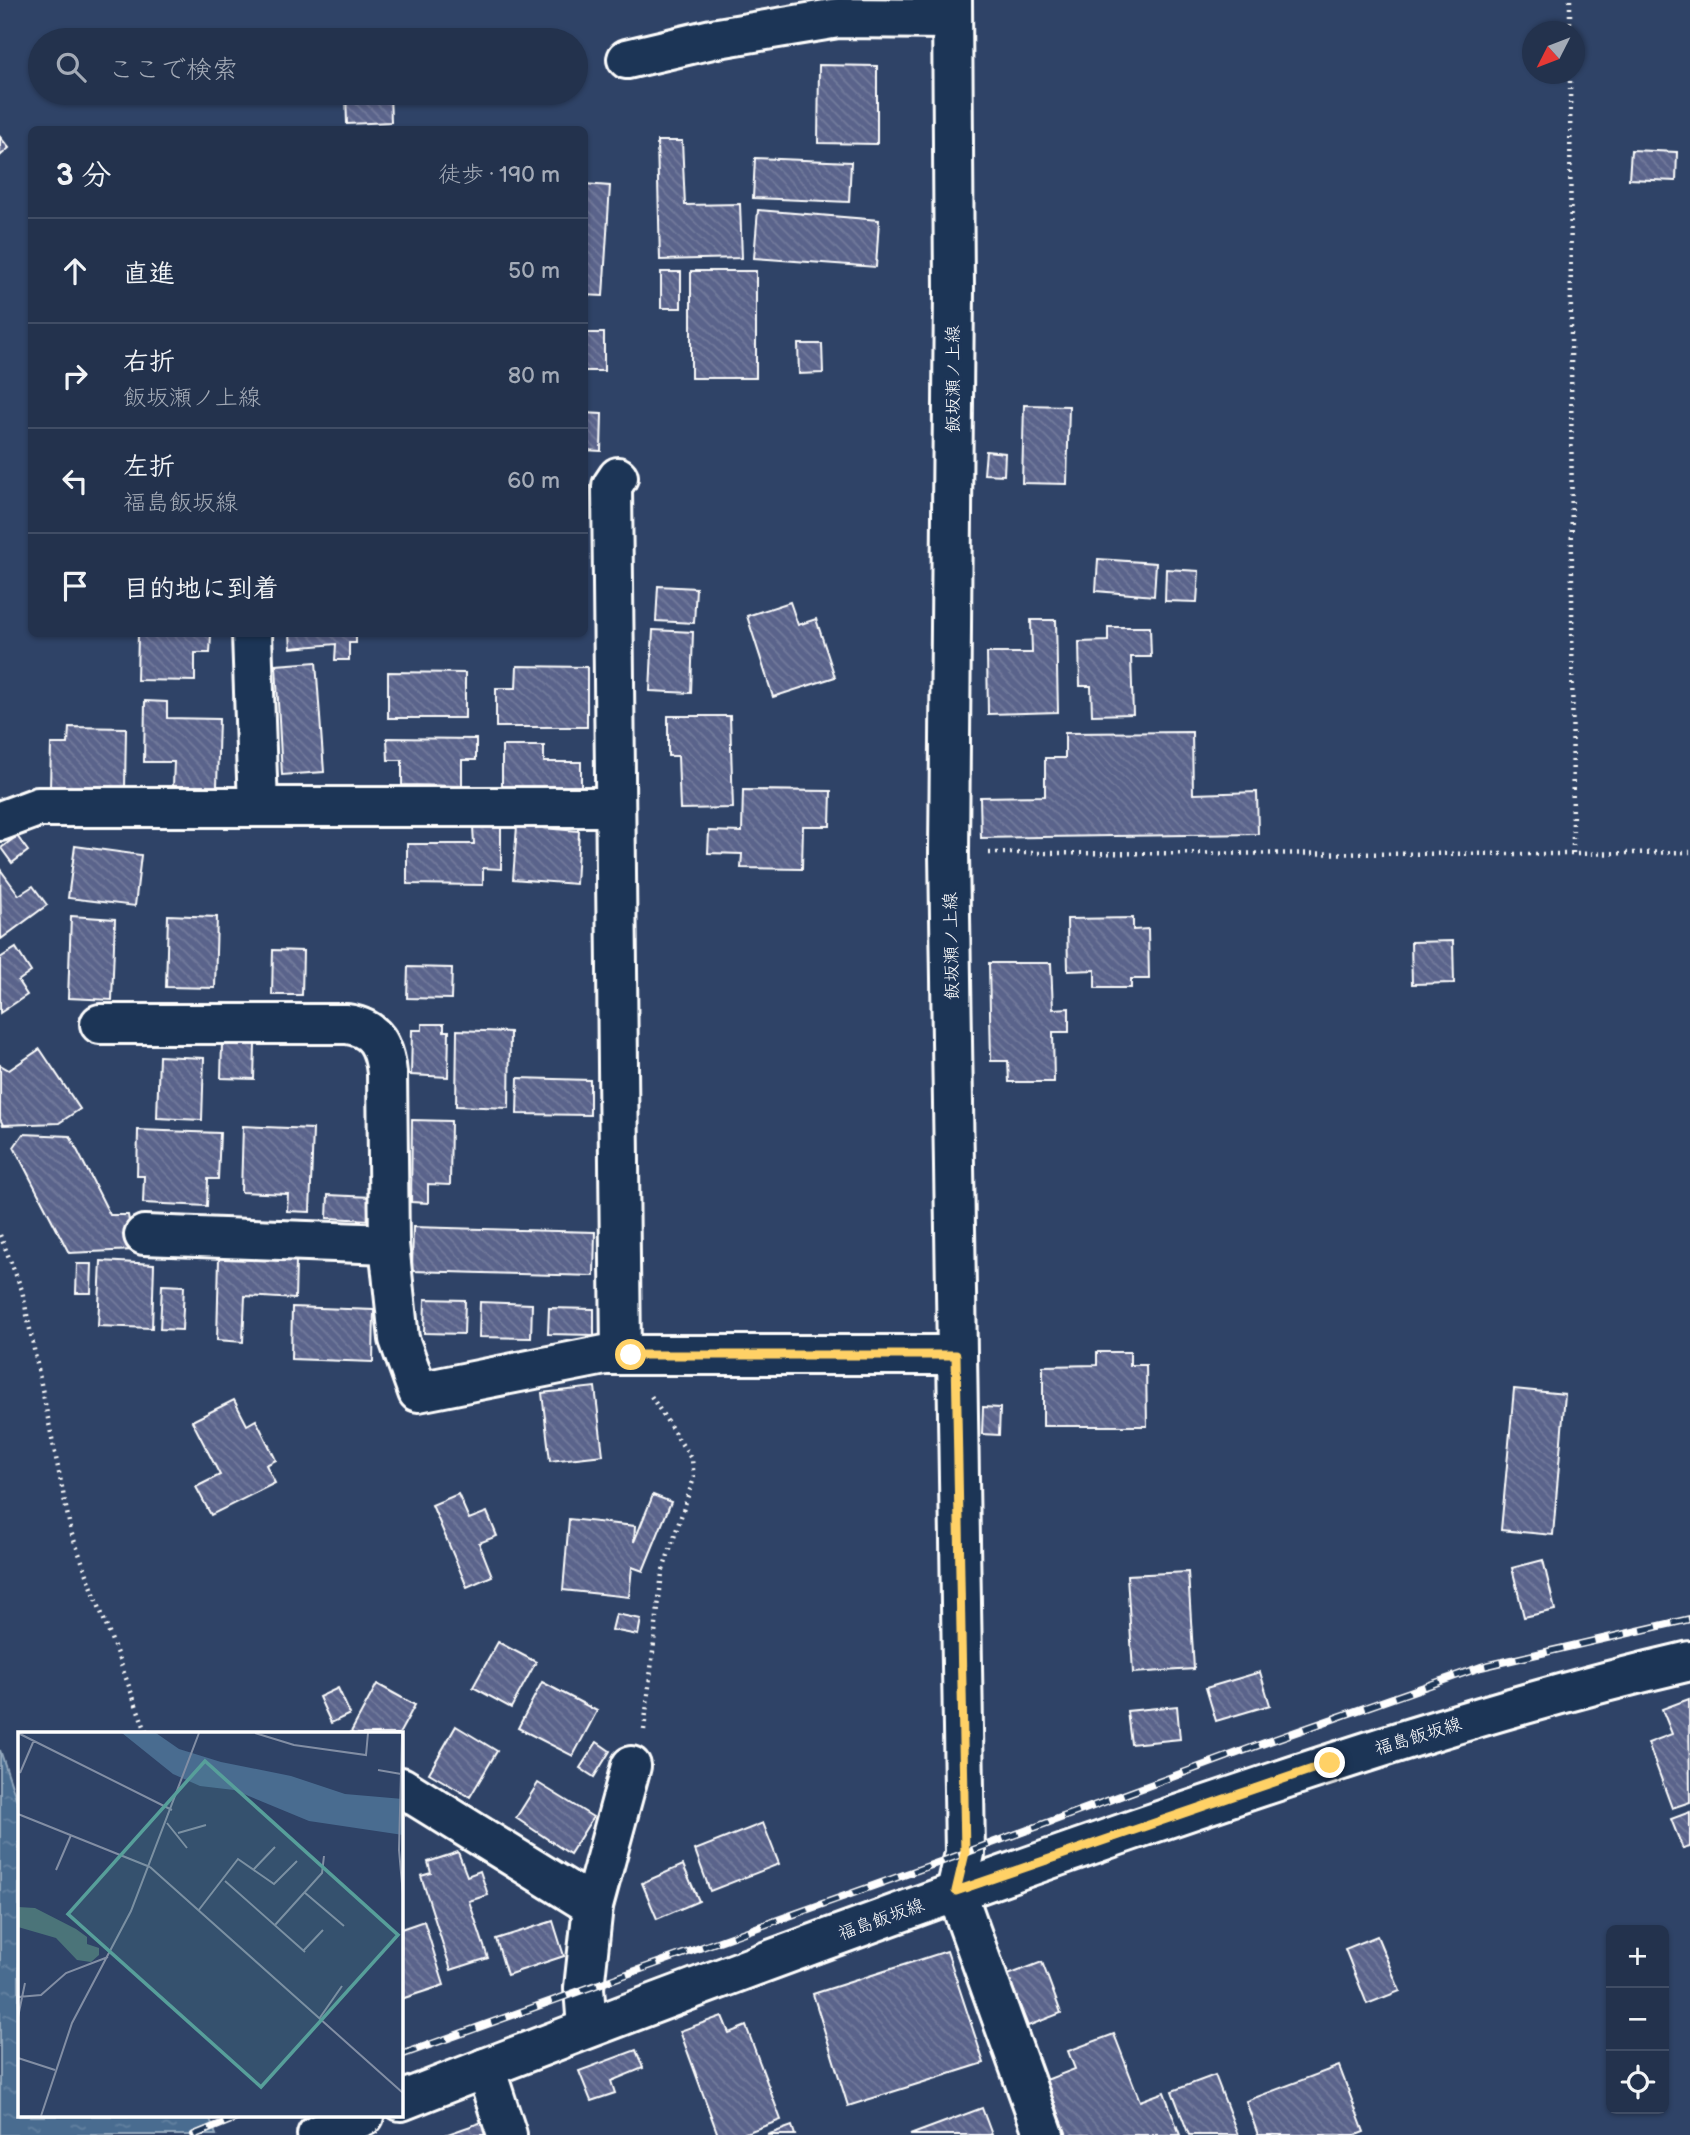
<!DOCTYPE html>
<html lang="ja">
<head>
<meta charset="utf-8">
<style>
  :root { --surface:#23324d; --page:#2f3e57; --text:#f1f3f6; --muted:#a3aab6; --line:#404d65 }
  body { margin:0; font-family:"Balsamiq Sans","Klee One",sans-serif; background:var(--page); color:var(--text) }
  .controls { position:absolute; right:21px; bottom:21px; display:grid; overflow:hidden; border-radius:10px; box-shadow:0 2px 5px #0004 }
  .controls button { width:63px; height:63px; display:grid; place-items:center; padding:0; border:0; border-bottom:2px solid var(--line); background:var(--surface); color:var(--text); font:35px sans-serif }
  .compass { position:absolute; left:1522px; top:21px; width:63px; height:63px; border-radius:50%; background:var(--surface); box-shadow:0 2px 5px #0004; rotate:228deg }
  .stop { position:absolute; width:21px; height:21px; margin:-16px; border:5px solid #ffd166; border-radius:50%; background:#fff }
  .stop.end { background:#ffd166; border-color:#fff; box-shadow:0 2px 7px #0008 }
  .list { margin:0; padding:0; list-style:none }
  h2 { display:flex; justify-content:space-between; align-items:center; height:91px; margin:0; padding:0 28px; font-size:30px }
  h2 small { font-size:23px; font-weight:400; color:var(--muted) }
  .list li { display:grid; grid-template-columns:46px 1fr auto; gap:21px; align-items:center; box-sizing:border-box; height:105px; padding:0 28px; border-top:2px solid var(--line) }
  .list b { display:block; font-size:26px; white-space:nowrap }
  .list p { margin:0; font-size:23px; white-space:nowrap; color:var(--muted) }
  .list em { font-size:23px; font-style:normal; color:var(--muted) }
  .icon { flex:none; width:38px; height:38px; fill:none; stroke:currentColor; stroke-width:2; stroke-linecap:round; stroke-linejoin:round }
  .map { position:relative; flex:none; width:1690px; height:2135px; overflow:hidden }
  .search { position:absolute; background:var(--surface); box-shadow:0 2px 5px #0004; left:28px; top:28px; width:560px; height:77px; display:flex; align-items:center; gap:18px; box-sizing:border-box; padding:0 24px; border-radius:38px; color:var(--muted); font-size:26px }
  .panel { position:absolute; background:var(--surface); box-shadow:0 2px 5px #0004; left:28px; top:126px; width:560px; height:511px; border-radius:10px }
  .map>svg:first-child { display:block }
  .water { fill:url(#water-ripples); stroke:#92a7bc; stroke-width:2 }
  .building { fill:url(#building-back-hatch); stroke:#fff; stroke-width:2 }
  .lines { fill:none; stroke-linecap:round; stroke-linejoin:round }
  .minor-casing { stroke:#fff; stroke-width:44 }
  .secondary-casing { stroke:#fff; stroke-width:44 }
  .primary-casing { stroke:#fff; stroke-width:44 }
  .path { stroke:#fff; stroke-width:4.5; stroke-dasharray:2 5; stroke-linecap:butt }
  .minor { stroke:#1d3557; stroke-width:38 }
  .secondary { stroke:#1d3557; stroke-width:38 }
  .primary { stroke:#1d3557; stroke-width:38 }
  .rail-casing { stroke:#fff; stroke-width:8 }
  .rail { stroke:#1d3557; stroke-width:5; stroke-dasharray:16; stroke-linecap:butt }
  .route { stroke:#ffd166; stroke-width:9 }
  .labels { text-anchor:middle; stroke-width:6; stroke-linejoin:round; paint-order:stroke }
  .street-label { font-size:18px; fill:#fff; stroke:#1d3557 }
  .inset-road { fill:none; stroke:#828ea4; stroke-width:2 }
  .view { fill:#579f9a; fill-opacity:0.15; stroke:#579f9a; stroke-width:3.5 }
  .inset-edge { fill:none; stroke:#fff; stroke-width:3.5 }
</style>
</head>
<body>
<div class="map">
<svg width="1690" height="2135" viewBox="0 0 1690 2135">
  <defs>
    <pattern id="water-ripples" width="26" height="14" patternUnits="userSpaceOnUse" patternTransform="scale(1.75)"><rect width="26" height="14" fill="#496c90"/><path d="M2 4q2-2 4 0t4 0M15 11q2-2 4 0t4 0" fill="none" stroke="#6482a1"/></pattern>
    <pattern id="building-back-hatch" width="6" height="6" patternUnits="userSpaceOnUse" patternTransform="scale(1.75)"><rect width="6" height="6" fill="#5a648b"/><path d="M-1 5l2 2M0 0l6 6M5-1l2 2" fill="none" stroke="#737b9c"/></pattern>
  </defs>
  <rect width="100%" height="100%" fill="#2f4367"/>
  <filter id="ink" filterUnits="userSpaceOnUse"><feTurbulence type="fractalNoise" baseFrequency=".0143" numOctaves="2"/><feDisplacementMap in="SourceGraphic" scale="14" xChannelSelector="R" yChannelSelector="G"/><feConvolveMatrix kernelMatrix="1 2 1 2 8 2 1 2 1" color-interpolation-filters="sRGB"/></filter>
  <g filter="url(#ink)">
    <polygon class="water" points="0,1750 19,1807 19,2116 209,2116 216,2135 0,2135"/>
    <g class="building">
      <polygon points="819,65 877,66 877,144 818,143"/>
      <polygon points="346,93 390,93 391,122 347,124"/>
      <polygon points="0,137 9,148 0,156"/>
      <polygon points="657,141 682,141 685,205 740,204 742,258 660,260"/>
      <polygon points="1631,150 1677,152 1676,181 1629,179"/>
      <polygon points="755,158 851,162 849,202 753,198"/>
      <polygon points="584,184 610,186 603,296 584,295"/>
      <polygon points="758,210 879,220 876,267 754,258"/>
      <rect x="691" y="271" width="65" height="107"/>
      <rect x="661" y="272" width="20" height="36"/>
      <rect x="584" y="333" width="20" height="38"/>
      <polygon points="798,344 822,344 823,373 799,374"/>
      <polygon points="1024,405 1069,406 1067,484 1022,483"/>
      <polygon points="584,413 602,414 601,451 584,450"/>
      <polygon points="986,451 1005,453 1004,475 984,474"/>
      <polygon points="1098,559 1156,563 1154,596 1096,591"/>
      <polygon points="1166,569 1199,571 1197,602 1165,601"/>
      <polygon points="658,586 696,588 694,623 656,621"/>
      <polygon points="790,602 798,625 816,619 835,677 773,697 747,616"/>
      <polygon points="1031,620 1056,620 1058,712 988,714 987,653 1032,653"/>
      <polygon points="1108,627 1150,627 1151,657 1131,657 1133,714 1092,715 1091,686 1080,686 1079,642 1108,641"/>
      <polygon points="653,630 693,632 691,693 650,691"/>
      <polygon points="138,634 211,634 210,653 195,653 195,681 137,680"/>
      <polygon points="290,634 356,634 356,643 349,643 349,660 335,660 336,644 291,648"/>
      <polygon points="316,662 324,772 282,775 276,665"/>
      <polygon points="517,666 587,667 587,727 496,727 496,688 516,688"/>
      <polygon points="388,672 465,673 465,718 388,718"/>
      <polygon points="145,701 167,702 167,718 219,719 217,787 173,786 174,762 144,762"/>
      <polygon points="668,716 730,716 733,808 680,809 678,756 668,756"/>
      <polygon points="69,727 126,728 125,789 50,788 51,744 68,744"/>
      <polygon points="1192,732 1193,794 1257,792 1258,834 981,838 980,797 1045,796 1045,758 1065,758 1065,733"/>
      <polygon points="387,738 476,739 476,760 462,760 462,786 402,785 402,760 388,760"/>
      <polygon points="502,746 544,746 544,762 581,762 581,787 502,787"/>
      <polygon points="743,790 831,791 830,826 803,826 802,869 741,868 742,854 708,853 709,831 742,832"/>
      <polygon points="517,826 579,831 576,884 513,879"/>
      <polygon points="473,827 501,827 501,869 483,868 483,885 407,884 407,844 474,844"/>
      <polygon points="17,836 28,851 12,863 1,848"/>
      <polygon points="75,846 141,855 135,906 68,898"/>
      <polygon points="0,869 19,895 33,886 47,905 1,939"/>
      <polygon points="168,915 217,917 215,988 166,987"/>
      <polygon points="71,916 115,919 112,1000 68,998"/>
      <polygon points="1133,918 1133,930 1148,929 1149,979 1131,979 1131,988 1095,988 1095,970 1068,971 1067,919"/>
      <polygon points="1453,941 1454,983 1412,984 1411,942"/>
      <polygon points="16,948 31,972 18,981 27,995 0,1013 0,958"/>
      <polygon points="273,950 303,951 302,995 272,995"/>
      <polygon points="989,963 1051,963 1053,1009 1069,1008 1069,1032 1053,1032 1054,1082 1009,1082 1008,1061 991,1061"/>
      <polygon points="408,967 452,968 451,999 407,998"/>
      <polygon points="422,1024 444,1024 444,1031 449,1031 448,1077 411,1075 412,1030 422,1030"/>
      <polygon points="457,1030 510,1032 509,1108 456,1106"/>
      <polygon points="222,1043 255,1045 254,1079 221,1078"/>
      <polygon points="40,1049 80,1109 59,1123 3,1125 0,1119 0,1065 9,1070"/>
      <polygon points="159,1056 204,1058 202,1120 157,1118"/>
      <polygon points="518,1078 590,1080 590,1115 517,1114"/>
      <polygon points="412,1120 451,1121 450,1185 428,1184 428,1203 411,1202"/>
      <polygon points="243,1126 313,1129 310,1212 287,1211 288,1194 241,1192"/>
      <polygon points="138,1130 220,1133 218,1179 208,1179 207,1206 143,1203 144,1176 137,1176"/>
      <polygon points="23,1134 70,1136 110,1215 128,1215 134,1250 69,1253 14,1147"/>
      <polygon points="328,1195 372,1197 371,1220 327,1218"/>
      <polygon points="413,1227 595,1232 594,1276 412,1271"/>
      <polygon points="219,1258 296,1261 295,1299 245,1296 243,1342 217,1340"/>
      <polygon points="101,1261 154,1264 152,1328 98,1326"/>
      <polygon points="77,1264 92,1264 91,1293 76,1293"/>
      <polygon points="162,1285 184,1286 182,1330 160,1329"/>
      <polygon points="425,1299 465,1300 464,1334 424,1333"/>
      <polygon points="480,1302 532,1304 531,1338 479,1337"/>
      <polygon points="292,1307 374,1310 373,1362 291,1359"/>
      <polygon points="549,1308 594,1309 594,1335 548,1334"/>
      <polygon points="1097,1352 1130,1352 1130,1365 1146,1365 1147,1426 1043,1426 1043,1366 1097,1365"/>
      <polygon points="595,1387 603,1455 550,1461 542,1393"/>
      <polygon points="1514,1389 1565,1394 1553,1535 1501,1530"/>
      <polygon points="234,1400 247,1425 256,1420 276,1460 266,1465 275,1483 211,1515 196,1487 220,1475 192,1421"/>
      <polygon points="983,1407 1000,1408 999,1435 982,1434"/>
      <polygon points="458,1494 469,1519 487,1512 497,1536 479,1543 492,1576 467,1587 432,1505"/>
      <polygon points="653,1495 671,1502 643,1571 632,1567 629,1597 563,1590 569,1519 635,1526 634,1542"/>
      <polygon points="1543,1560 1555,1610 1524,1617 1512,1568"/>
      <polygon points="1188,1572 1194,1669 1133,1673 1127,1575"/>
      <polygon points="616,1614 641,1619 638,1635 612,1630"/>
      <polygon points="498,1642 536,1662 511,1708 473,1687"/>
      <polygon points="1260,1672 1270,1705 1216,1721 1206,1688"/>
      <polygon points="542,1682 597,1711 573,1756 518,1728"/>
      <polygon points="377,1684 415,1705 399,1734 354,1734 351,1732"/>
      <polygon points="338,1688 350,1714 331,1723 319,1697"/>
      <polygon points="1689,1699 1690,1802 1672,1808 1648,1743 1672,1734 1662,1709"/>
      <polygon points="1177,1706 1180,1739 1131,1744 1127,1711"/>
      <polygon points="456,1726 497,1751 470,1797 429,1773"/>
      <polygon points="597,1742 610,1751 594,1777 580,1768"/>
      <polygon points="538,1783 593,1817 570,1854 516,1818"/>
      <polygon points="1690,1812 1690,1847 1683,1849 1671,1819"/>
      <polygon points="763,1823 779,1864 710,1891 695,1850"/>
      <polygon points="458,1852 467,1876 480,1871 488,1895 469,1901 488,1958 451,1970 421,1876 431,1873 428,1862"/>
      <polygon points="683,1865 699,1901 657,1919 642,1883"/>
      <polygon points="424,1921 444,1985 401,1999 401,1929"/>
      <polygon points="553,1921 564,1956 507,1975 496,1939"/>
      <polygon points="1377,1936 1400,1991 1367,2004 1345,1949"/>
      <polygon points="947,1951 984,2063 848,2106 813,1994"/>
      <polygon points="1042,1962 1061,2013 1028,2026 1008,1975"/>
      <polygon points="722,2016 729,2033 746,2026 781,2120 740,2135 718,2135 680,2031"/>
      <polygon points="1114,2034 1140,2101 1164,2092 1180,2135 1067,2135 1046,2080 1075,2069 1068,2051"/>
      <polygon points="636,2050 643,2068 611,2081 615,2093 591,2101 579,2071"/>
      <polygon points="1339,2066 1364,2132 1356,2135 1258,2135 1246,2101"/>
      <polygon points="1215,2075 1238,2135 1189,2135 1172,2091"/>
      <polygon points="982,2108 992,2135 910,2135"/>
      <polygon points="488,2120 493,2135 445,2135"/>
      <polygon points="792,2126 795,2135 767,2135"/>
    </g>
    <g class="lines">
      <g class="minor-casing">
        <g id="minor">
          <polyline points="627,59 712,39 838,18 952,19"/>
          <polyline points="618,477 612,486 621,1355"/>
          <polyline points="252,634 258,807"/>
          <polyline points="0,821 38,807 615,807"/>
          <path d="M100,1024H347C376,1028 384,1046 387,1073L389,1244L399,1339L418,1392L605,1355H956"/>
          <polyline points="144,1235 389,1244"/>
          <polyline points="401,1787 593,1906"/>
          <polyline points="956,1891 1044,2135"/>
          <polyline points="587,2028 584,1988 593,1906 631,1766"/>
          <polyline points="485,2068 507,2135"/>
        </g>
      </g>
      <g class="secondary-casing">
        <polyline id="secondary" points="952,0 954,289 949,853 965,1853 956,1891"/>
      </g>
      <g class="primary-casing">
        <g id="primary">
          <path d="M401,2101C643,2006 887,1915 1133,1830C1317,1767 1501,1705 1690,1661"/>
          <polyline points="317,2135 364,2116"/>
        </g>
      </g>
      <g class="path">
        <polyline points="1570,0 1570,32"/>
        <polyline points="1570,74 1573,854"/>
        <polyline points="989,853 1573,854 1690,852"/>
        <polyline points="0,1235 22,1290 71,1532 147,1734"/>
        <polyline points="644,1730 662,1573 694,1478 692,1460 651,1396"/>
      </g>
      <use href="#minor" class="minor"/>
      <use href="#secondary" class="secondary"/>
      <use href="#primary" class="primary"/>
      <g class="rail-casing">
        <g id="rail">
          <polyline points="401,2055 965,1853 1270,1741 1481,1667 1690,1619"/>
          <polyline points="194,2135 241,2116"/>
        </g>
      </g>
      <use href="#rail" class="rail"/>
    </g>
  </g>
  <g class="lines" filter="url(#ink)">
    <polyline class="route" points="631,1355 956,1355 965,1853 956,1891 1330,1763"/>
  </g>
  <g class="labels">
    <g class="street-label">
      <text transform="translate(953 379) rotate(-90)" y="6">飯坂瀬ノ上線</text>
      <text transform="translate(951 946) rotate(-91)" y="6">飯坂瀬ノ上線</text>
      <text transform="translate(1418 1736) rotate(-17)" y="6">福島飯坂線</text>
      <text transform="translate(881 1919) rotate(-20)" y="6">福島飯坂線</text>
    </g>
  </g>
  <g transform="translate(18 1732)">
    <rect width="385" height="385" fill="#2f4367"/>
    <path d="M0,175L17,176L58,197L69,205V212L81,216V223L73,230L59,228L38,206L0,195Z" fill="#4b7479"/>
    <path d="M104,1H138L161,17L203,30L273,44L327,62L385,67V103L291,89L216,58L182,54L155,42Z" fill="#496c90"/>
    <path class="inset-road" d="M0,1L154,78M237,1L276,13L348,23L350,1M384,1L381,118L385,163M360,38L383,42M2,41L16,8M0,82L132,135M149,91L169,116M160,101L188,93M132,135L385,361M236,137L257,115M38,138L53,103M207,149L287,220M286,160L326,194M180,179L220,127L256,152L279,129M257,193L304,141L306,124M286,218L305,198M0,265L23,263L48,241L90,225M0,285L7,251M301,287L324,254M0,326L37,338M23,384L54,291L113,179L181,1"/>
    <path class="view" d="M187,29L380,203L243,355L50,182Z"/>
    <rect width="385" height="385" class="inset-edge"/>
  </g>
</svg>
<div class="controls">
<button>+</button>
<button>−</button>
<button><svg class="icon" aria-label="locate" viewBox="0 0 24 24"><circle cx="12" cy="12" r="6"/><path d="M12 2v4M12 18v4M2 12h4M18 12h4"/></svg></button>
</div>
<svg class="compass" viewBox="-18 -18 36 36"><path d="M0-13l5 13h-10z" fill="#e53935"/><path d="M0 13l5-13h-10z" fill="#a3aab6"/></svg>
<div class="stop" style="left:631px;top:1355px"></div>
<div class="stop end" style="left:1330px;top:1763px"></div>
<div class="search"><svg class="icon" aria-label="search" viewBox="0 0 24 24"><circle cx="10" cy="10" r="6"/><path d="M15 15l6 6"/></svg>ここで検索</div>
<section class="panel">
<h2>3 分<small>徒歩 · 190 m</small></h2>
<ul class="list">
<li><svg class="icon" aria-label="ahead" viewBox="0 0 24 24"><path d="M12 20V5M6 11l6-6 6 6"/></svg><div><b>直進</b></div><em>50 m</em></li>
<li><svg class="icon" aria-label="right" viewBox="0 0 24 24"><path d="M7 20v-9h11M14 6l5 5-5 5"/></svg><div><b>右折</b><p>飯坂瀬ノ上線</p></div><em>80 m</em></li>
<li><svg class="icon" aria-label="left" viewBox="0 0 24 24"><path d="M17 20v-9H6M10 6l-5 5 5 5"/></svg><div><b>左折</b><p>福島飯坂線</p></div><em>60 m</em></li>
<li><svg class="icon" aria-label="arrive" viewBox="0 0 24 24"><path d="M6 21V4h12l-3 4 3 4H6"/></svg><div><b>目的地に到着</b></div></li>
</ul>
</section>
</div>
</body>
</html>
